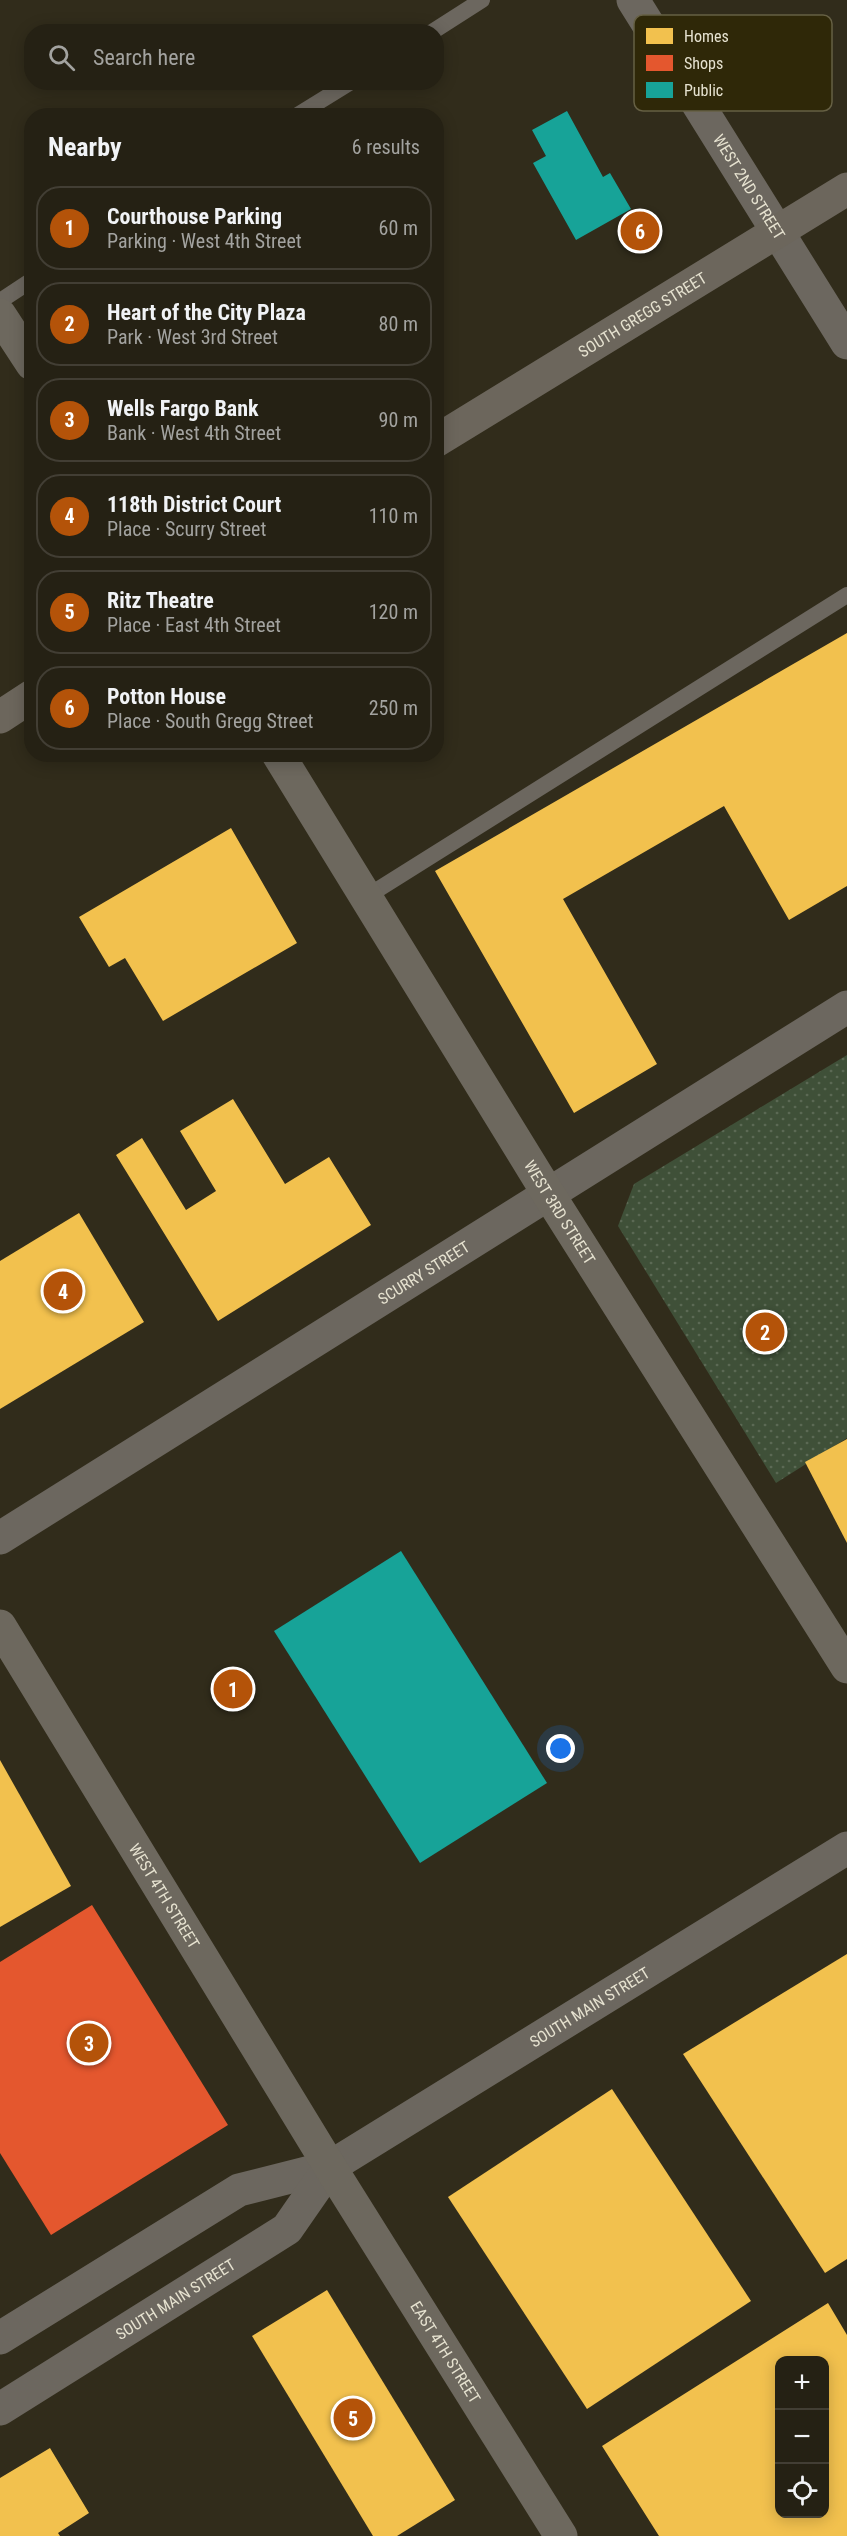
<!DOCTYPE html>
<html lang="en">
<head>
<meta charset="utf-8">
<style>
  :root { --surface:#252114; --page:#312e22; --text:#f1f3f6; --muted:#a3a3a0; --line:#423e34; --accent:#b45309 }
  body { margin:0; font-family:"Roboto Condensed",sans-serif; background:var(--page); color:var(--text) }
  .controls { position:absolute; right:18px; bottom:18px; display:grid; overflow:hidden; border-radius:12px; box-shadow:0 3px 15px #0003 }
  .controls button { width:54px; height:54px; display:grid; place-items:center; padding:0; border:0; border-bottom:2px solid var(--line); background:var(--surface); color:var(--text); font:30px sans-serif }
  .you { position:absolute; left:561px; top:1749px; width:21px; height:21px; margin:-15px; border:4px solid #fff; border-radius:50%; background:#1a73e8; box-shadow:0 0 0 9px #1a73e833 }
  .badge { display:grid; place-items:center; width:39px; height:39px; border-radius:50%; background:var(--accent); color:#fff; font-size:20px; font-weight:700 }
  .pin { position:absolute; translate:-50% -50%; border:3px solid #fff; box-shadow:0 2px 6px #0006 }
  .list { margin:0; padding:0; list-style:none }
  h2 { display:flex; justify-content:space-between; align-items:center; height:78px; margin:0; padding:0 24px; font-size:26px }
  h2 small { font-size:20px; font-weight:400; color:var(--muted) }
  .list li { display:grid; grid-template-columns:39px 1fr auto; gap:18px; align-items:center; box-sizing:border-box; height:84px; margin:0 12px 12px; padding:0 12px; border:2px solid var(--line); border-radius:24px }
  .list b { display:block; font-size:22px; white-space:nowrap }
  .list p { margin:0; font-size:20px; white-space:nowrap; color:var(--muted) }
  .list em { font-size:20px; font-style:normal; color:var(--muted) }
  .icon { flex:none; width:33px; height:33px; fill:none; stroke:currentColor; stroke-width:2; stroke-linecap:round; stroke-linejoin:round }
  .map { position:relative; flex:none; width:847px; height:2536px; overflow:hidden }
  .search { position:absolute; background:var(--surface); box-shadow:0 3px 15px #0003; left:24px; top:24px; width:420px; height:66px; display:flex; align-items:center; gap:15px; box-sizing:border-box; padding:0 21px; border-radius:24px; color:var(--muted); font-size:22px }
  .panel { position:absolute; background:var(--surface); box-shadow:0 3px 15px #0003; left:24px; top:108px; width:420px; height:654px; border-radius:24px }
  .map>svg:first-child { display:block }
  .grass { fill:url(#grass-dots) }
  .homes { fill:#f2c14e; fill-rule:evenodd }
  .shops { fill:#e4572e }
  .public { fill:#17a398 }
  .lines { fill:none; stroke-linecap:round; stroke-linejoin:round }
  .service { stroke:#6c675f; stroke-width:16 }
  .minor { stroke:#6c675f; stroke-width:33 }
  .secondary { stroke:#6d685e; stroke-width:33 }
  .primary { stroke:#6c665c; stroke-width:33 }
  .labels { text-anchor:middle; stroke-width:6; stroke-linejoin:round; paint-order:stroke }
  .street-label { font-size:16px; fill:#e6e2d0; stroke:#2f2808 }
  .key { fill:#2f2808; stroke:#666044; stroke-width:1.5 }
  .key-label { font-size:16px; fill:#e6e2d0 }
</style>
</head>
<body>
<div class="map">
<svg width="847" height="2536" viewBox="0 0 847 2536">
  <defs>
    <pattern id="grass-dots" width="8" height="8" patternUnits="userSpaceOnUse" patternTransform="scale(1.5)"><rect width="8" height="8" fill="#3f5038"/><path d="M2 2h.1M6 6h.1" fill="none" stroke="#5b6954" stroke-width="1.8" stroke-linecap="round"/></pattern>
  </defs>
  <rect width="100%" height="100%" fill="#312c1b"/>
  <polygon class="grass" points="847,1055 847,1438 776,1483 618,1226 634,1184"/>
  <g class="homes">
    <polygon points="847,633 847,886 789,920 724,806 563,899 657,1064 574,1113 435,871"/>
    <polygon points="231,828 297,943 163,1021 125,958 109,967 79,917"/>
    <polygon points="233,1099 285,1184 329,1157 371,1225 218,1321 116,1155 142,1138 186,1210 216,1191 180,1131"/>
    <polygon points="79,1213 144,1322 0,1409 0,1261"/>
    <polygon points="847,1439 847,1543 805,1462"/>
    <polygon points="0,1760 71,1886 0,1927"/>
    <polygon points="847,1954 847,2259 825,2273 683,2054"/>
    <polygon points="612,2089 751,2301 587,2409 448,2197"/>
    <polygon points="327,2290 455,2500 397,2536 373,2536 252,2336"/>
    <path d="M828,2303L847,2335V2536H659L602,2446ZM780,2360H824V2514H780Z"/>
    <polygon points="50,2448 89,2513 58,2533 60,2536 0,2536 0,2478"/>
  </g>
  <polygon class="shops" points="92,1905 228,2125 51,2235 0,2153 0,1962"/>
  <g class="public">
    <polygon points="567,111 603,177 610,173 631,209 576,240 533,163 546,156 532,130"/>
    <polygon points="401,1551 547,1783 420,1863 274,1631"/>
  </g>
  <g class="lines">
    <g class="service">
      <polyline points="432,32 482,0"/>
      <polyline points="296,116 351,82"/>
      <polyline points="0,301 32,280"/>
      <polyline points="366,897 847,595"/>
    </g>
    <g class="minor">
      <path id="s1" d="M633,0L847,343"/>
      <path id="s2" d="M0,1538L847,1007"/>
      <path id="s3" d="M0,2338L239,2190L330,2167L847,1848"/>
      <path id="s4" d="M0,2409L287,2229L330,2167"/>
    </g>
    <g class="secondary">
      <polyline points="0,315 32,364"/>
      <path id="s5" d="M278,754L549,1195L847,1667"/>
      <path id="s6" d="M0,1626L330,2167L561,2536"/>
    </g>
    <g class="primary">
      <path id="s7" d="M436,441L847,189"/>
      <polyline points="0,717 32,696"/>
    </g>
  </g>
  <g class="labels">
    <g class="street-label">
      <text dy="6" stroke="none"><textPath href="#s1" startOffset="220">WEST 2ND STREET</textPath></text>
      <text dy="6" stroke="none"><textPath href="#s7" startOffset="242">SOUTH GREGG STREET</textPath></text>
      <text dy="6" stroke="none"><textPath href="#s5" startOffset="538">WEST 3RD STREET</textPath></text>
      <text dy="6" stroke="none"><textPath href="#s2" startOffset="500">SCURRY STREET</textPath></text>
      <text dy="6" stroke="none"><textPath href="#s6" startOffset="316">WEST 4TH STREET</textPath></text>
      <text dy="6" stroke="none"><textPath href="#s3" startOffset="680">SOUTH MAIN STREET</textPath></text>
      <text dy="6" stroke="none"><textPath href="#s4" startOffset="207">SOUTH MAIN STREET</textPath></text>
      <text dy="6" stroke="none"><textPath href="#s6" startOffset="852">EAST 4TH STREET</textPath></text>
    </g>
  </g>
  <rect x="634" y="15" width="198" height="96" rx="9" class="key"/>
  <rect x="646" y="28" width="27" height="16" fill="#f2c14e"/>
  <rect x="646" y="55" width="27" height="16" fill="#e4572e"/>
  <rect x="646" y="82" width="27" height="16" fill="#17a398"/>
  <g class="key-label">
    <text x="684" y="42">Homes</text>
    <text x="684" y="69">Shops</text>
    <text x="684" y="96">Public</text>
  </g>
</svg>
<div class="controls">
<button>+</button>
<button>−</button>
<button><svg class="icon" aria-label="locate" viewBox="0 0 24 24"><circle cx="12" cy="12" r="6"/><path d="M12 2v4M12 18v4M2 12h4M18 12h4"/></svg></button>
</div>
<div class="you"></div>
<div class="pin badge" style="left:233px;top:1689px">1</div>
<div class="pin badge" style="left:765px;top:1332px">2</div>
<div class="pin badge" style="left:89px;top:2043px">3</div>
<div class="pin badge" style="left:63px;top:1291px">4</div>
<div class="pin badge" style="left:353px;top:2418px">5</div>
<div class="pin badge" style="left:640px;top:231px">6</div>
<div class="search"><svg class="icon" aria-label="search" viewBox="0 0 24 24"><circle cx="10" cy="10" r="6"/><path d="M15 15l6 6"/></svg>Search here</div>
<section class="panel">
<h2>Nearby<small>6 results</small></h2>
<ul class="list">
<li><span class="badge">1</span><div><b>Courthouse Parking</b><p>Parking · West 4th Street</p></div><em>60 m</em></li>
<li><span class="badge">2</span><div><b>Heart of the City Plaza</b><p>Park · West 3rd Street</p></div><em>80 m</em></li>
<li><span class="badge">3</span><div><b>Wells Fargo Bank</b><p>Bank · West 4th Street</p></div><em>90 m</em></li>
<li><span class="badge">4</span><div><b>118th District Court</b><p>Place · Scurry Street</p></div><em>110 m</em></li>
<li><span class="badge">5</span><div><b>Ritz Theatre</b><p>Place · East 4th Street</p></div><em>120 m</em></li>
<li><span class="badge">6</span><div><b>Potton House</b><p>Place · South Gregg Street</p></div><em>250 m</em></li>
</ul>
</section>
</div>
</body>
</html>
